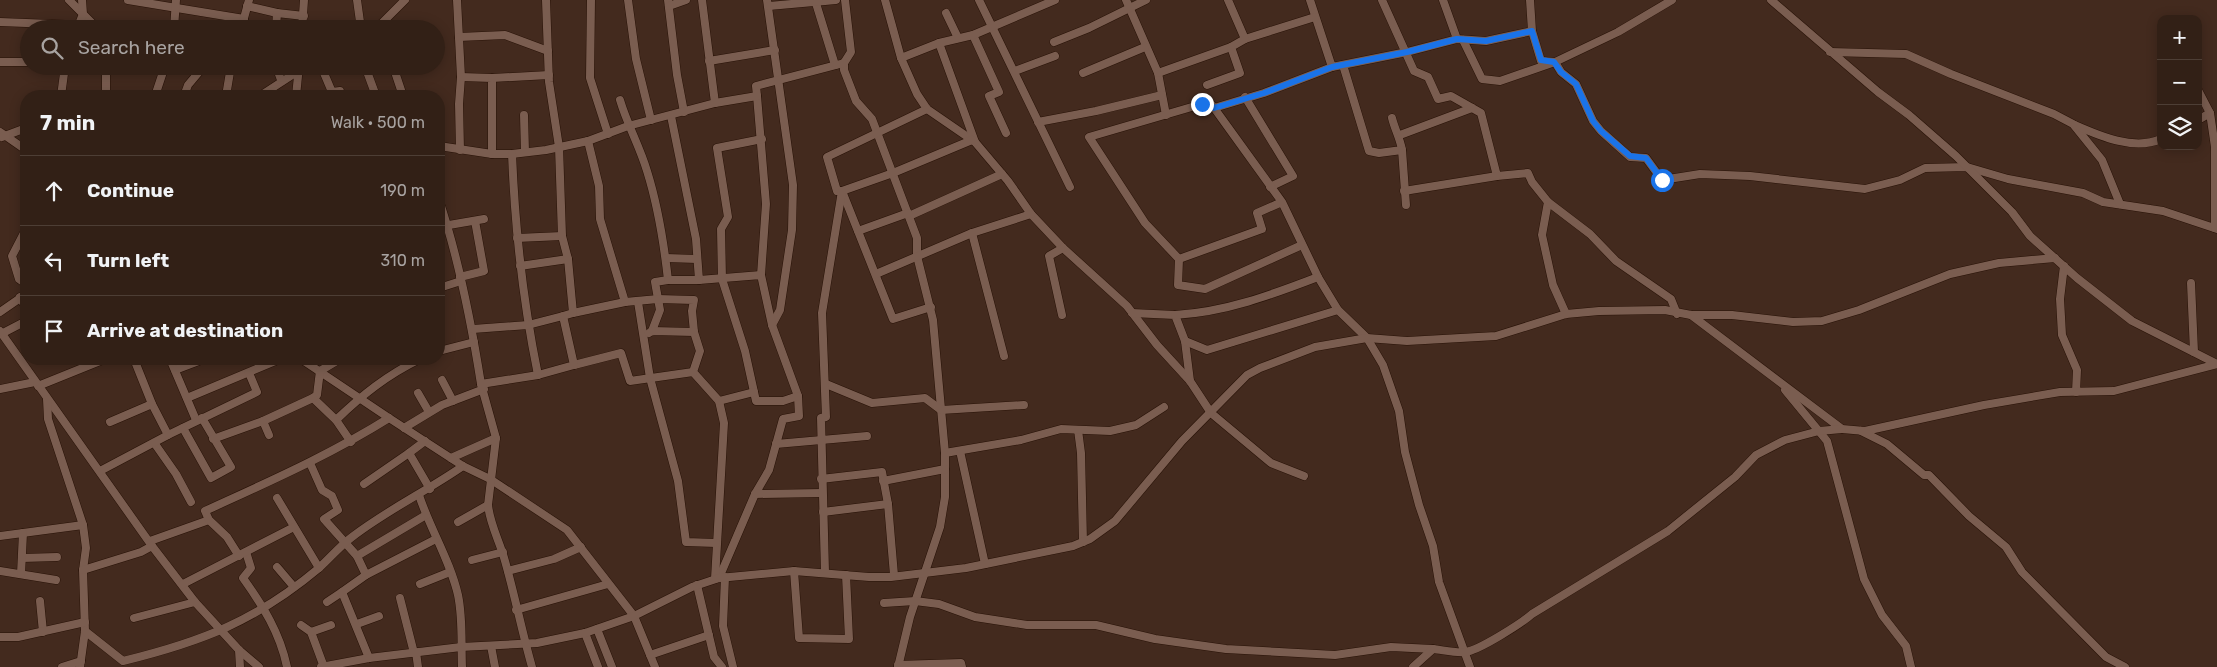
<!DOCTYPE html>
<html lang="en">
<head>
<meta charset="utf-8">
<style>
  :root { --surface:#322016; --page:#3a281f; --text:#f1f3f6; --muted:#a8a3a1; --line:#4d3e35 }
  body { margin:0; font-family:Rubik,sans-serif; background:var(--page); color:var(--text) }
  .controls { position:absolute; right:15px; top:15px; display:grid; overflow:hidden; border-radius:10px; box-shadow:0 2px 12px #0003 }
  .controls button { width:45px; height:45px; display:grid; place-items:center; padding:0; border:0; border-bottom:1px solid var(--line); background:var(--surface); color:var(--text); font:25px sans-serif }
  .stop { position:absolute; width:15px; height:15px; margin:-11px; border:4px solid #1a73e8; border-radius:50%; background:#fff }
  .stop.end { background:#1a73e8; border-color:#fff; box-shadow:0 1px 5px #0008 }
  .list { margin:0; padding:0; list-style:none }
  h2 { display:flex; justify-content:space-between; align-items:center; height:65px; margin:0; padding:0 20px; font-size:21px }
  h2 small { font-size:16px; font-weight:400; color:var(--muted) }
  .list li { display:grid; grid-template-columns:32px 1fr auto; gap:15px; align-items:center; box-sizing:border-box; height:70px; padding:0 20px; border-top:1px solid var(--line) }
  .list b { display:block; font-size:19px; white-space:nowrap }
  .list em { font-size:16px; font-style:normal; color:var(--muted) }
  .icon { flex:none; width:28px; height:28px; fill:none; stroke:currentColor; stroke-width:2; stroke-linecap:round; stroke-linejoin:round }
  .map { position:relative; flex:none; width:2217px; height:667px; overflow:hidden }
  .search { position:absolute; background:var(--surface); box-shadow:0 2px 12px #0003; left:20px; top:20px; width:425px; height:55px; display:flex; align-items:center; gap:12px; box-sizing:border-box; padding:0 18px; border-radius:28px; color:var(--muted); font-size:19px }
  .panel { position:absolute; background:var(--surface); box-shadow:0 2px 12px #0003; left:20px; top:90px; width:425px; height:275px; border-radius:20px }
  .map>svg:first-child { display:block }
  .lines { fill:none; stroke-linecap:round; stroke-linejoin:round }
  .minor-casing { stroke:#281207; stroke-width:9 }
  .minor { stroke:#7a5d50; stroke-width:8 }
  .route { stroke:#1a73e8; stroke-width:6 }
</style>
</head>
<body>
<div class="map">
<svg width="2217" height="667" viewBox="0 0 2217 667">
  <rect width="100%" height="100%" fill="#432a1e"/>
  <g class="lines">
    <g class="minor-casing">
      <g id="minor">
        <polyline points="69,0 98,29"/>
        <polyline points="128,0 244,19"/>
        <polyline points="357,0 361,29"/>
        <polyline points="457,0 461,77 459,104 460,150"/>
        <polyline points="591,0 590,78 608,134"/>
        <polyline points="628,0 636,59 651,120"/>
        <polyline points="668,0 677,75 684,112"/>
        <polyline points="702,0 715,103"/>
        <polyline points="767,0 793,185 792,230 780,310 772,325"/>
        <polyline points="815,0 835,65"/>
        <polyline points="845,0 851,52 844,63 844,70 856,101 872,119 917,238 917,256 933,320 945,453 945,497 940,527 910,617 898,667"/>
        <polyline points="885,0 901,58 917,94 927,109 975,142 1008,181 1031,214 1063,248 1127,306 1157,345 1190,381 1211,413 1271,463 1304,476"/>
        <polyline points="979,0 1070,187"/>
        <polyline points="1126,0 1158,73 1166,115"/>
        <polyline points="1310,0 1332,67 1407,52 1457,39 1486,41 1532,31"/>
        <polyline points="1382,0 1414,71 1428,77 1438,99 1451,96 1481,113 1497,176 1528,173 1532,182 1548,202 1542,235 1553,285 1566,314"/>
        <polyline points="1443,0 1457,39"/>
        <polyline points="1530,0 1532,31 1541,61 1555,62 1561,72 1576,84 1593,121 1601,131 1630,157 1646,158 1662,180 1700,174 1750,176 1865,189 1900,180 1925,168 1967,167 2008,179 2083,193 2103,202 2163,211 2217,229"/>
        <polyline points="1771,0 1878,92 1909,115 1956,156 2012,212 2030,236 2077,278 2132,321 2217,364"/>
        <polyline points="247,6 277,13"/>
        <polyline points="669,6 686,0"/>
        <polyline points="769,6 836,0"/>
        <polyline points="946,13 958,38"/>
        <polyline points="0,22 78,25"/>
        <polyline points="77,29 83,14 82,0"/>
        <polyline points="174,29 176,0"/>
        <polyline points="241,29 249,0"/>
        <polyline points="276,29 277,13 304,16"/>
        <polyline points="302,29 304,0"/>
        <polyline points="373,29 380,25 405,0"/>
        <polyline points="973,35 999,92 989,96 1006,133"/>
        <polyline points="459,37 505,35 548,51"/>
        <polyline points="1245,39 1315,17"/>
        <polyline points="1463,40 1482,79 1500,81 1555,62 1618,32 1672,0"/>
        <polyline points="1054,42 1089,28 1146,0"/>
        <polyline points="939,43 975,142"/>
        <polyline points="1830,52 1906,54 1951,74 2054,114 2073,124 2102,160 2120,204"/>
        <polyline points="901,58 939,43 973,35 1055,0"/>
        <polyline points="709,61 775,50"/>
        <polyline points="0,62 29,62"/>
        <path d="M1343,65L1369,151L1379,153L1402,150C1400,138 1395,130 1392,118"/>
        <polyline points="106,66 106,96"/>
        <polyline points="276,66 281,80"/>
        <polyline points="321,66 332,92 340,91 341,96"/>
        <polyline points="365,66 376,96"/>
        <polyline points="393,66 403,96"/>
        <polyline points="1015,71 1055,56"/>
        <polyline points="1083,73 1145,47"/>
        <polyline points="1158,73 1231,47"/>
        <polyline points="461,77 492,78 492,154"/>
        <polyline points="492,78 549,75"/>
        <polyline points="1207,85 1240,73 1231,47 1245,39 1228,0"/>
        <polyline points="2198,90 2210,113 2215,147 2215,228"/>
        <polyline points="61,96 65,66"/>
        <polyline points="155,96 165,66"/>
        <polyline points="184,96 188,85 204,66"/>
        <polyline points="226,96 231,66"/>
        <polyline points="260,96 306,66"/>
        <polyline points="296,96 299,66"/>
        <polyline points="757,96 766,204 761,275"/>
        <polyline points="1245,97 1293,176 1270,187"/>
        <path d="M620,100C627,124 640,147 647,171C658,206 664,244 668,280L655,282L660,310L652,331"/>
        <polyline points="1214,108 1264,93 1332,67"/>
        <polyline points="927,109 827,157 837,191 842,191 893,319 931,307"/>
        <polyline points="524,115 525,152"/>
        <polyline points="671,116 696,239 699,280 761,275 772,325 798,396 799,416 783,419 769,470 755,494 719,578"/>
        <polyline points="2198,120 2210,113"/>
        <polyline points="1038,122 1096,111 1162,95"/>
        <path d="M2075,125C2100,136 2134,151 2161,139"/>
        <polyline points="0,132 26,150"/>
        <polyline points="1400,135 1472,108"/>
        <polyline points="2,137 26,128"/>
        <polyline points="762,139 717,148 728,217 721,229 722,279 745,351 756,401 783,401 798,396"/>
        <polyline points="588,141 599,186 600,219 625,302 658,299 694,300 692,311 694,332 700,351 693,372 719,401 724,423 715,579"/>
        <polyline points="439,146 492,154 512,154 546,150 588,141 628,126 715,103 757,96 756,86 844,63"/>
        <polyline points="1402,150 1406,205"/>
        <path d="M512,154C515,229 523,302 538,375"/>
        <polyline points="1404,191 1497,176"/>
        <path d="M439,200C459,259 471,321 481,384"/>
        <polyline points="1282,202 1257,213 1262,229 1179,259 1145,223 1089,137 1202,104 1212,105 1282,202 1318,277 1338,310 1367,338 1383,365 1399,411 1405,452 1419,505 1433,546 1439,582 1470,667"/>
        <polyline points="1548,202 1590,234 1616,261 1671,299 1677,314"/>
        <polyline points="25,211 26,212"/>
        <polyline points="909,216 1002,174"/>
        <polyline points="449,225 484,219"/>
        <polyline points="26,229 12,256 19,279 26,284"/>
        <polyline points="858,231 908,213"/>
        <polyline points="972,233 1004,356"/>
        <polyline points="517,238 562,236"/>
        <polyline points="666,258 697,259"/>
        <polyline points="1179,259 1178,285 1205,289 1302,245"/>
        <polyline points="520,266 568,259"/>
        <polyline points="2064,266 2060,299 2062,335 2077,370 2076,392"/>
        <polyline points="876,274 972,233 1031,214"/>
        <polyline points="460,277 484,271 475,221"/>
        <polyline points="668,280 699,280"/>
        <polyline points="2191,283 2194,352"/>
        <polyline points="439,288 461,281"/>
        <polyline points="20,297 26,308"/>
        <polyline points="638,302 650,378 678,481 686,542 716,543"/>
        <polyline points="0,312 26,294"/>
        <polyline points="573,313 625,302"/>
        <polyline points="1132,313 1175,315 1185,341 1190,381"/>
        <polyline points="1062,315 1049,256 1063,248"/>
        <path d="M1175,315C1226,312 1271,295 1318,277"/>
        <polyline points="1691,315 1842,429 1865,431 1984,405 2060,392 2114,391 2217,364"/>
        <polyline points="473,329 528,325 563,316"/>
        <polyline points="0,331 152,546 195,602 239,650 259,667"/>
        <polyline points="3,333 26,321"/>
        <polyline points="649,333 652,331 694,332"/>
        <polyline points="1185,341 1207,350 1338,310"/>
        <polyline points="439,351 474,342"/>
        <polyline points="134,359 152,404 168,435"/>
        <polyline points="170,359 196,420"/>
        <polyline points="301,359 389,418 463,466 490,479 567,530 634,616 655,667"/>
        <polyline points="340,359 320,371 317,395 313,398 336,420 351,442"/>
        <polyline points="574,365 621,353 630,381 693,372"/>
        <polyline points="175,370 204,359"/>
        <polyline points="442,380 453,401"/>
        <polyline points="826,384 872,403 925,398 941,410 1024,405"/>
        <polyline points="38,386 105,359"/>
        <polyline points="0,389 35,382"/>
        <polyline points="1785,390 1827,441 1864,579 1882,615 1906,646 1911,667"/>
        <polyline points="418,393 429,412"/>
        <polyline points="187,398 280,359"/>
        <polyline points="47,399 48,419 83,525 86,548 83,570 85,631 80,667"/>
        <polyline points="719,401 754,392"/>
        <path d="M336,420C362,395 387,375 420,359"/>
        <polyline points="110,422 152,404"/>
        <polyline points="183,428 211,478 231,467 202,418"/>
        <polyline points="404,428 442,405 484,389"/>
        <polyline points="1078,430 1081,453 1083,542"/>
        <polyline points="1861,431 1887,444 1924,475 1929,475 1969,516 2006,547 2022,572 2106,657 2125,667"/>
        <polyline points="269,435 263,421 313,398"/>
        <polyline points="213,439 263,421"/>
        <polyline points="425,441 409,453 430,489"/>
        <polyline points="155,444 176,474 191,502"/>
        <polyline points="776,444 867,436"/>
        <polyline points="960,451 985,564"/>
        <polyline points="945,453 1021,440 1061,429 1110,431 1136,425 1164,407"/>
        <polyline points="451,458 496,438"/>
        <polyline points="310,463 322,490 332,496 338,510 324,519 357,556"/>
        <polyline points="100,471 168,435 257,392 249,373"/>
        <polyline points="821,479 882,472 888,504 894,575"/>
        <polyline points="883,481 945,469"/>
        <polyline points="364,484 409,453"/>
        <polyline points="755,494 822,493"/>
        <path d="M419,495C430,529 450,560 458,595C463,619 461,643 462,667"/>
        <polyline points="277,498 319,568"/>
        <polyline points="823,512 888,504"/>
        <polyline points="458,522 488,505"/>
        <polyline points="0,536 83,525"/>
        <polyline points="150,541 209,520"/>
        <path d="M246,552L251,568L243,578C263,606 280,633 287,667"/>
        <path d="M239,556L227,537L209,520L205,511C268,482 330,455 389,418"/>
        <polyline points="22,558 57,557"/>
        <polyline points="472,560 503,552"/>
        <polyline points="277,567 294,587"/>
        <polyline points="83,570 141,552 152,546"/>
        <polyline points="0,571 56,580"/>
        <polyline points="508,571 554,559 581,547"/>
        <polyline points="794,571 799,638 849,639 846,575"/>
        <polyline points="825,572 821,418 826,417 822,313 842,191 893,173 972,140"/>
        <polyline points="21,574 23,533"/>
        <polyline points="366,575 357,556 426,515"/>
        <polyline points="725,577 723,626 733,667"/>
        <polyline points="183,584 294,527"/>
        <polyline points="420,584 450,572"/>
        <polyline points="697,585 714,657 722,667"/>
        <polyline points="400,598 414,653"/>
        <polyline points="40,601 43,632"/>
        <polyline points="327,602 342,592"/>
        <polyline points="884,603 915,601 939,604 975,617 1027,625 1096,625 1155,639 1226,649 1335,655 1391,647 1433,649"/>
        <polyline points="516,610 608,584"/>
        <polyline points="134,618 195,602"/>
        <polyline points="357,624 379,616"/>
        <polyline points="301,625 311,632 324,667"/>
        <polyline points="597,629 612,667"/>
        <path d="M85,631L123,661C201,642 256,621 319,568C330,558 340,546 352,537C387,510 427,491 463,466"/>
        <polyline points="311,632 331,625"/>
        <polyline points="585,633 598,667"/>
        <polyline points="0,637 18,637 85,622"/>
        <polyline points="491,646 495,667"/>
        <polyline points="239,650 240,667"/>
        <polyline points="416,652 418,667"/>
        <polyline points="650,655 709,635"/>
        <polyline points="369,658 342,592 366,575 436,539"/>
        <polyline points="898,665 961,663 962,667"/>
        <polyline points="62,667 81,661"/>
        <polyline points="321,667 369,658 461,647 537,643 585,633 634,616 692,587 719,578 794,571 869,577 891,577 966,568 1073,546 1090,539 1115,521 1182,441 1247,375 1260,368 1315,347 1367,338 1407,341 1496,336 1566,314 1599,311 1665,310 1691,315 1732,315 1793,322 1822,321 1859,310 1950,274 1999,263 2055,258"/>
        <path d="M532,667C522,632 515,596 505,561C500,542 490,525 488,505L496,438L481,384L538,375L574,365L563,316L573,313L568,259L562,236L559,147L549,82L546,0"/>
        <path d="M1413,667L1433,649C1443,650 1455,653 1465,652C1478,651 1522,623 1532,614L1668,531L1735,477L1756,455L1785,440L1819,431L1842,429"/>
      </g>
    </g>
    <use href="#minor" class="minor"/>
  </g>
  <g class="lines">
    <polyline class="route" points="1202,104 1212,106 1214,108 1264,93 1332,67 1407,52 1457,39 1486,41 1532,31 1541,60 1554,62 1561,72 1576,84 1593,121 1601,131 1630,156 1646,158 1662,180"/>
  </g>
</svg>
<div class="controls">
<button>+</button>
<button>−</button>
<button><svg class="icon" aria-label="layers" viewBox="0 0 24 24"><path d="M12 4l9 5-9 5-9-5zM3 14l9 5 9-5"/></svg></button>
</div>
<div class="stop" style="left:1662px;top:180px"></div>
<div class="stop end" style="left:1202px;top:104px"></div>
<div class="search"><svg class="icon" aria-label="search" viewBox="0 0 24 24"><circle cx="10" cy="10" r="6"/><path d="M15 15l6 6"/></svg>Search here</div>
<section class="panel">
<h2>7 min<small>Walk · 500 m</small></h2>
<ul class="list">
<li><svg class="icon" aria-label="ahead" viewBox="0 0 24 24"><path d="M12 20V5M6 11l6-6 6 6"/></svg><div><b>Continue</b></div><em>190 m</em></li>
<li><svg class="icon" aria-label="left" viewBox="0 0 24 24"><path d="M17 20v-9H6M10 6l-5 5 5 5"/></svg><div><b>Turn left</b></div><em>310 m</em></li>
<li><svg class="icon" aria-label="arrive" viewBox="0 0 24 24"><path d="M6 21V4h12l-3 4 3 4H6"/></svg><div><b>Arrive at destination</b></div></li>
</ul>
</section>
</div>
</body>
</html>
